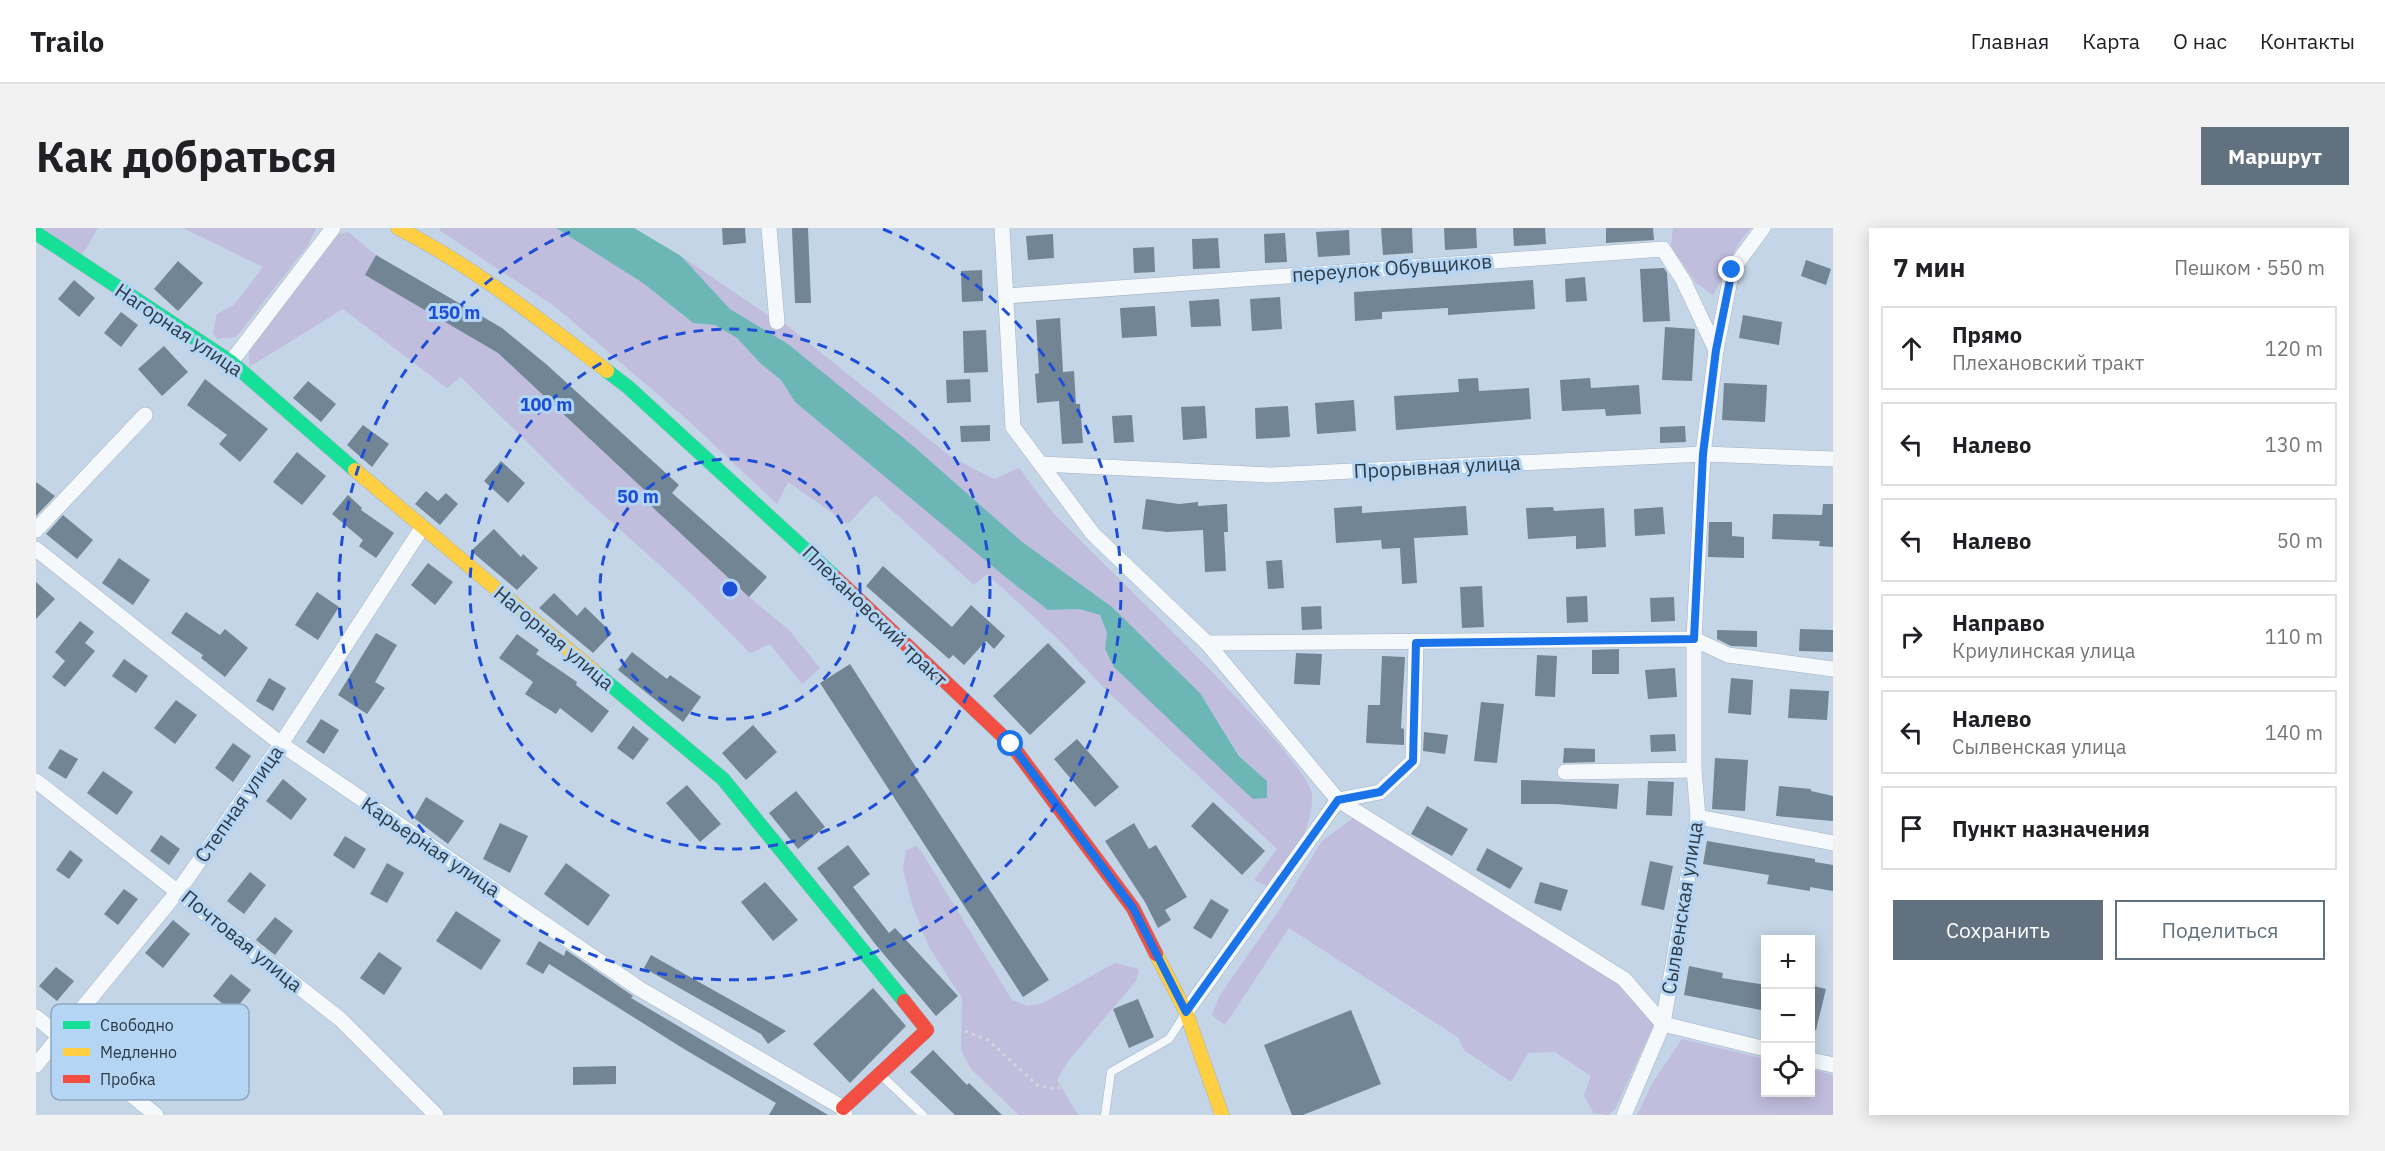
<!DOCTYPE html>
<html lang="ru">
<head>
<meta charset="utf-8">
<style>
  :root { --surface:#fff; --page:#f2f2f2; --text:#202124; --muted:#757577; --line:#e0e0e0; --accent:#62717f }
  body { margin:0; font-family:"IBM Plex Sans",sans-serif; background:var(--page); color:var(--text) }
  .controls { position:absolute; right:18px; bottom:18px; display:grid; overflow:hidden; border-radius:0px; box-shadow:0 3px 15px #0003 }
  .controls button { width:54px; height:54px; display:grid; place-items:center; padding:0; border:0; border-bottom:2px solid var(--line); background:var(--surface); color:var(--text); font:30px sans-serif }
  .stop { position:absolute; width:18px; height:18px; margin:-14px; border:4px solid #1a73e8; border-radius:50%; background:#fff }
  .stop.end { background:#1a73e8; border-color:#fff; box-shadow:0 2px 6px #0008 }
  .list { margin:0; padding:0; list-style:none }
  h2 { display:flex; justify-content:space-between; align-items:center; height:78px; margin:0; padding:0 24px; font-size:26px }
  h2 small { font-size:20px; font-weight:400; color:var(--muted) }
  .list li { display:grid; grid-template-columns:39px 1fr auto; gap:18px; align-items:center; box-sizing:border-box; height:84px; margin:0 12px 12px; padding:0 12px; border:2px solid var(--line); border-radius:0px }
  .list b { display:block; font-size:22px; white-space:nowrap }
  .list p { margin:0; font-size:20px; white-space:nowrap; color:var(--muted) }
  .list em { font-size:20px; font-style:normal; color:var(--muted) }
  .actions { display:flex; gap:12px; padding:18px 24px }
  .actions a { flex:1; padding:14px 0; border:2px solid var(--accent); border-radius:0px; text-align:center; font-size:21px; color:var(--accent) }
  .actions .main { background:var(--accent); color:#fff }
  .icon { flex:none; width:33px; height:33px; fill:none; stroke:currentColor; stroke-width:2; stroke-linecap:round; stroke-linejoin:round }
  .map { position:relative; flex:none; width:1797px; height:887px; overflow:hidden; border-radius:0px }
  header { display:flex; align-items:center; gap:36px; box-sizing:border-box; height:84px; padding:0 30px; background:var(--surface); border-bottom:2px solid var(--line) }
  header strong { font-size:28px }
  nav { display:flex; gap:33px; margin-inline-start:auto; font-size:21px }
  .intro { display:flex; align-items:center; justify-content:space-between; box-sizing:border-box; height:144px; padding:0 36px }
  h1 { margin:0; font-size:42px }
  .button { padding:15px 27px; border-radius:0px; background:var(--accent); color:#fff; font-size:21px; font-weight:700 }
  main { display:flex; gap:36px; padding:0 36px }
  aside { flex:1; background:var(--surface); border-radius:0px; box-shadow:0 3px 15px #0003 }
  .map>svg:first-child { display:block }
  .green { fill:#c1bddd }
  .water { fill:#6cb7b6 }
  .building { fill:#728595 }
  .lines { fill:none; stroke-linecap:round; stroke-linejoin:round }
  .lane-casing { stroke:#a5b3c1; stroke-width:9 }
  .street-casing { stroke:#a5b3c1; stroke-width:16 }
  .fast-casing { stroke:#a5b3c1; stroke-width:15 }
  .slow-casing { stroke:#a5b3c1; stroke-width:15 }
  .jam-casing { stroke:#a5b3c1; stroke-width:15 }
  .path { stroke:#d0d6db; stroke-width:3; stroke-dasharray:3 4.5; stroke-linecap:butt }
  .lane { stroke:#f6f9fb; stroke-width:8 }
  .street { stroke:#f6f9fb; stroke-width:15 }
  .fast { stroke:#16e098; stroke-width:14 }
  .slow { stroke:#ffcf43; stroke-width:14 }
  .jam { stroke:#f24e42; stroke-width:14 }
  .route { stroke:#1a73e8; stroke-width:8 }
  .ring { fill:none; stroke:#1d4ed8; stroke-width:3; stroke-dasharray:10 8 }
  .labels { text-anchor:middle; stroke-width:6; stroke-linejoin:round; paint-order:stroke }
  .street-label { font-size:20px; fill:#2e3b47; stroke:#b5d5f4 }
  .key { fill:#b5d5f4; stroke:#8ca7c0; stroke-width:1.5 }
  .key-label { font-size:16px; fill:#2e3b47 }
  .centre { fill:#1d4ed8; stroke:#b5d5f4; stroke-width:3 }
  .ring-label { font-size:18px; text-anchor:middle; font-weight:bold; fill:#1d4ed8; stroke:#b5d5f4; stroke-width:6; stroke-linejoin:round; paint-order:stroke }
</style>
</head>
<body>
<header>
<strong>Trailo</strong>
<nav><a>Главная</a><a>Карта</a><a>О нас</a><a>Контакты</a></nav>
</header>
<div class="intro"><h1>Как добраться</h1><a class="button">Маршрут</a></div>
<main>
<div class="map">
<svg width="1797" height="887" viewBox="0 0 1797 887">
  <rect width="100%" height="100%" fill="#c3d5e6"/>
  <g class="green">
    <polygon points="7,0 62,0 46,27"/>
    <polygon points="147,0 280,0 280,1 272,17 200,109 181,111 177,105 181,86 198,77 227,39"/>
    <path d="M404,0H520L607,55L656,95L679,97L701,110L725,136L745,152L759,174L973,352L1012,382L1043,381L1064,387L1071,405L1069,421L1154,510L1217,570L1231,553L1204,528L1164,465L1076,379L985,313L752,116L694,81L645,28L736,90L748,95L915,229L958,251L983,240C996,257 1008,275 1022,290C1059,329 1275,532 1276,567C1277,604 1253,630 1233,659L1218,652L1241,621L1071,463L1022,411L951,346L938,357L839,267L812,296L752,254L741,276L654,194L521,80L403,2Z"/>
    <path d="M1637,0H1715C1696,19 1691,45 1677,67L1660,55L1635,18Z"/>
    <polygon points="312,4 340,27 330,47 462,125 618,271 614,277 713,369 753,402 784,440 766,456 734,416 714,425 647,358 542,264 425,149 411,160 307,81 213,139 213,123 303,6"/>
    <polygon points="1317,590 1585,757 1619,794 1579,881 1572,887 1558,885 1548,868 1555,848 1519,824 1492,825 1475,854 1428,822 1423,810 1253,700 1189,797 1176,787 1184,767 1244,681 1286,613"/>
    <polygon points="880,618 885,623 976,772 991,778 1007,775 1079,735 1103,741 1100,753 1032,833 1021,852 1042,887 983,887 935,841 925,822 926,770 893,719 876,676 867,641 870,622"/>
    <polygon points="1646,811 1729,831 1730,864 1774,864 1775,841 1797,847 1797,887 1601,887 1617,854"/>
  </g>
  <polygon class="water" points="520,0 598,0 645,28 694,81 752,116 876,217 985,313 1076,379 1164,465 1203,528 1231,553 1231,570 1217,571 1206,561 1078,439 1069,421 1071,405 1064,387 1043,381 1012,382 973,352 759,174 745,152 725,136 701,110 679,97 657,95 607,55"/>
  <g class="building">
    <polygon points="686,0 709,0 710,15 687,17"/>
    <polygon points="756,0 772,0 775,75 759,75"/>
    <polygon points="1345,0 1376,0 1377,25 1347,27"/>
    <polygon points="1408,0 1440,0 1441,20 1409,22"/>
    <polygon points="1477,0 1509,0 1510,16 1478,18"/>
    <polygon points="1570,0 1617,0 1618,12 1570,15"/>
    <polygon points="1313,2 1314,27 1282,29 1280,4"/>
    <polygon points="1249,5 1251,34 1229,35 1228,6"/>
    <polygon points="1017,6 1018,30 992,32 990,8"/>
    <polygon points="1182,10 1184,40 1157,41 1156,11"/>
    <polygon points="1118,19 1119,44 1098,45 1097,20"/>
    <polygon points="340,27 466,100 510,136 643,257 636,265 731,349 713,369 613,276 618,271 462,125 329,47"/>
    <polygon points="1770,32 1795,41 1790,57 1765,48"/>
    <polygon points="142,33 167,55 142,83 118,61"/>
    <polygon points="1628,40 1631,45 1634,93 1607,94 1604,41"/>
    <polygon points="946,42 947,73 926,74 925,43"/>
    <polygon points="1549,49 1551,73 1530,74 1529,51"/>
    <polygon points="38,52 59,70 43,89 22,71"/>
    <polygon points="1497,52 1499,81 1412,87 1412,80 1346,84 1346,91 1319,93 1318,64"/>
    <polygon points="1244,69 1246,101 1216,103 1214,71"/>
    <polygon points="1183,71 1185,98 1155,99 1153,73"/>
    <polygon points="1119,78 1121,108 1086,110 1084,80"/>
    <polygon points="85,84 102,97 85,119 68,105"/>
    <polygon points="1707,87 1746,94 1743,117 1703,110"/>
    <polygon points="1024,90 1027,144 1038,143 1040,176 1044,176 1047,215 1026,216 1023,173 1001,175 999,146 1003,145 1000,92"/>
    <polygon points="1629,99 1659,101 1656,153 1626,152"/>
    <polygon points="950,102 952,144 928,145 927,103"/>
    <polygon points="128,118 152,144 126,168 102,141"/>
    <polygon points="1442,150 1443,163 1493,160 1495,191 1360,202 1358,168 1423,164 1422,151"/>
    <polygon points="1554,150 1555,160 1603,157 1605,186 1570,188 1569,181 1526,183 1524,152"/>
    <polygon points="169,151 232,201 204,234 183,216 191,207 151,177"/>
    <polygon points="934,151 935,174 911,175 910,152"/>
    <polygon points="272,153 300,176 285,194 257,170"/>
    <polygon points="1688,155 1731,157 1729,194 1686,192"/>
    <polygon points="1318,172 1320,203 1281,206 1279,175"/>
    <polygon points="1169,178 1171,210 1147,212 1145,179"/>
    <polygon points="1252,178 1254,209 1220,211 1219,180"/>
    <polygon points="1096,187 1098,214 1078,215 1076,188"/>
    <polygon points="327,197 353,216 336,239 311,217"/>
    <polygon points="954,197 954,213 925,214 924,198"/>
    <polygon points="1649,198 1650,214 1624,215 1624,199"/>
    <polygon points="261,224 290,248 266,277 237,254"/>
    <polygon points="465,233 489,255 472,275 448,253"/>
    <polygon points="0,254 19,268 0,288"/>
    <polygon points="390,263 402,273 410,265 422,276 404,297 379,276"/>
    <polygon points="312,267 326,280 325,282 358,305 340,330 323,318 327,312 296,286"/>
    <polygon points="1110,271 1143,276 1162,274 1162,278 1191,276 1192,304 1188,304 1190,343 1169,344 1167,302 1131,304 1106,301"/>
    <polygon points="1787,276 1797,276 1797,319 1783,318 1784,313 1736,311 1737,286 1786,287"/>
    <polygon points="1326,278 1326,285 1430,278 1432,307 1378,310 1381,355 1366,356 1364,320 1346,321 1345,312 1300,315 1298,280"/>
    <polygon points="1517,279 1518,283 1568,280 1570,319 1540,321 1540,308 1492,311 1490,280"/>
    <polygon points="1627,279 1629,306 1599,308 1598,281"/>
    <polygon points="27,287 57,312 41,331 10,306"/>
    <polygon points="1673,294 1696,294 1696,308 1708,309 1708,330 1672,329"/>
    <polygon points="458,301 485,329 487,326 502,340 481,362 435,323"/>
    <polygon points="83,330 114,352 97,377 66,355"/>
    <polygon points="1246,332 1248,360 1232,361 1230,333"/>
    <polygon points="392,335 417,354 399,377 375,357"/>
    <polygon points="847,338 916,399 935,377 969,408 958,421 950,413 928,437 917,427 913,431 830,358"/>
    <polygon points="0,354 19,371 0,391"/>
    <polygon points="1446,358 1448,399 1426,400 1424,359"/>
    <polygon points="281,364 303,379 282,412 259,397"/>
    <polygon points="518,365 541,388 549,379 576,405 557,425 503,380"/>
    <polygon points="1551,368 1552,394 1531,395 1530,369"/>
    <polygon points="1638,369 1639,393 1615,394 1614,370"/>
    <polygon points="1285,378 1286,401 1266,402 1265,379"/>
    <polygon points="150,384 184,407 189,401 212,420 189,449 165,430 167,427 135,405"/>
    <polygon points="44,393 58,404 49,415 59,423 29,459 16,449 29,433 19,424"/>
    <polygon points="1764,401 1797,402 1797,424 1763,423"/>
    <polygon points="1681,402 1721,403 1721,419 1695,418 1681,411"/>
    <polygon points="340,405 361,417 339,454 349,460 331,486 302,467"/>
    <polygon points="481,406 503,422 500,426 541,454 540,457 573,483 556,505 524,480 520,486 489,466 497,454 463,430"/>
    <polygon points="1012,415 1050,454 994,507 957,468"/>
    <polygon points="1583,421 1583,446 1556,446 1556,422"/>
    <polygon points="596,424 631,451 634,447 665,469 647,494 582,442"/>
    <polygon points="1260,425 1286,426 1284,457 1258,456"/>
    <polygon points="1501,427 1521,428 1519,469 1499,468"/>
    <polygon points="1346,428 1369,429 1365,500 1368,501 1368,517 1330,515 1332,477 1344,477"/>
    <polygon points="88,431 112,448 100,465 76,448"/>
    <polygon points="814,436 883,544 878,547 1013,752 987,769 784,455"/>
    <polygon points="1639,440 1641,469 1612,471 1609,442"/>
    <polygon points="233,450 250,460 237,483 220,473"/>
    <polygon points="1695,450 1717,452 1715,487 1692,485"/>
    <polygon points="1754,461 1793,463 1791,492 1752,490"/>
    <polygon points="140,472 161,487 139,516 118,500"/>
    <polygon points="1445,474 1468,476 1461,535 1438,533"/>
    <polygon points="285,491 303,502 288,526 270,514"/>
    <polygon points="717,497 741,524 710,552 686,525"/>
    <polygon points="597,498 613,511 597,532 581,520"/>
    <polygon points="1388,504 1412,507 1409,526 1387,523"/>
    <polygon points="1639,506 1640,523 1615,524 1614,507"/>
    <polygon points="1041,511 1083,559 1059,579 1018,531"/>
    <polygon points="197,515 215,528 197,554 179,540"/>
    <polygon points="1528,520 1559,521 1559,534 1527,535"/>
    <polygon points="24,521 42,531 30,551 12,540"/>
    <polygon points="1679,530 1712,532 1709,583 1676,581"/>
    <polygon points="67,543 97,564 81,587 51,565"/>
    <polygon points="247,551 271,571 255,592 230,573"/>
    <polygon points="1485,552 1583,556 1581,581 1520,576 1485,576"/>
    <polygon points="1612,553 1638,554 1636,588 1610,587"/>
    <polygon points="651,557 685,596 664,614 630,575"/>
    <polygon points="1743,558 1775,561 1775,563 1797,568 1797,593 1740,588"/>
    <polygon points="760,563 789,599 762,621 733,585"/>
    <polygon points="390,569 428,593 412,616 378,590"/>
    <polygon points="1177,574 1229,623 1206,647 1155,598"/>
    <polygon points="1391,578 1432,601 1416,628 1375,606"/>
    <polygon points="464,595 492,608 474,645 447,631"/>
    <polygon points="1098,595 1113,621 1120,617 1151,669 1129,682 1135,692 1122,700 1109,674 1069,613"/>
    <polygon points="125,607 144,621 133,637 114,623"/>
    <polygon points="309,608 330,621 318,641 297,627"/>
    <polygon points="1671,613 1779,631 1779,634 1797,637 1797,663 1774,659 1774,663 1731,656 1733,647 1667,636"/>
    <polygon points="812,617 834,646 817,659 853,705 859,700 922,768 900,788 840,717 781,640"/>
    <polygon points="1451,620 1487,640 1474,661 1440,642"/>
    <polygon points="34,622 47,632 33,651 20,642"/>
    <polygon points="1614,633 1637,638 1628,682 1605,677"/>
    <polygon points="351,635 368,645 351,675 334,666"/>
    <polygon points="530,635 574,667 552,698 508,666"/>
    <polygon points="214,644 230,657 208,686 191,673"/>
    <polygon points="729,654 762,692 737,713 705,674"/>
    <polygon points="1504,654 1532,662 1525,683 1498,675"/>
    <polygon points="88,661 102,671 82,697 68,686"/>
    <polygon points="1175,671 1193,682 1175,711 1157,700"/>
    <polygon points="420,683 465,712 445,742 400,713"/>
    <polygon points="239,689 257,703 239,727 220,712"/>
    <polygon points="137,692 154,706 127,740 109,725"/>
    <polygon points="503,713 528,728 530,722 597,768 595,770 792,887 733,887 740,875 648,821 513,736 507,746 490,736"/>
    <polygon points="343,724 366,740 348,767 324,750"/>
    <polygon points="615,727 750,803 732,816 725,806 608,740"/>
    <polygon points="1653,738 1687,745 1686,750 1730,757 1730,783 1648,767"/>
    <polygon points="20,739 38,753 21,773 3,758"/>
    <polygon points="195,746 215,762 197,784 177,768"/>
    <polygon points="1774,757 1790,761 1780,802 1774,801"/>
    <polygon points="837,760 870,798 814,855 777,816"/>
    <polygon points="1102,771 1118,809 1093,820 1077,781"/>
    <polygon points="1315,782 1345,856 1267,887 1256,887 1228,817"/>
    <polygon points="897,822 931,857 933,855 966,887 919,887 874,844"/>
    <polygon points="580,838 580,856 537,857 537,839"/>
  </g>
  <g class="lines">
    <g class="lane-casing">
      <g id="lane">
        <polyline points="845,847 887,887"/>
        <polyline points="1069,887 1075,844 1133,811 1148,788"/>
      </g>
    </g>
    <g class="street-casing">
      <g id="street">
        <polyline points="733,0 741,94"/>
        <polyline points="966,0 977,199 1057,306 1171,415 1302,572 1588,751 1627,796"/>
        <polyline points="971,68 1627,21 1647,52 1680,122"/>
        <polyline points="195,134 297,0"/>
        <polyline points="1005,236 1234,247 1667,226 1797,231"/>
        <polyline points="0,302 109,187"/>
        <polyline points="0,321 245,516 604,761 807,880 809,887"/>
        <polyline points="1171,415 1658,411 1692,427 1797,441"/>
        <polyline points="1529,544 1658,542"/>
        <polyline points="0,553 304,791 400,887"/>
        <polyline points="1662,589 1797,615"/>
        <polyline points="1150,784 1302,572 1344,564 1377,533 1380,415"/>
        <polyline points="0,789 120,887"/>
        <polyline points="1627,796 1730,821"/>
        <polyline points="1774,832 1797,837"/>
        <polyline points="0,837 143,662 245,516 386,300"/>
        <polyline points="1588,887 1627,796 1662,589 1658,542 1658,411 1667,226 1680,122 1696,42 1727,0"/>
      </g>
    </g>
    <g class="fast-casing">
      <g id="fast">
        <polyline points="0,5 195,134 319,242"/>
        <polyline points="571,143 592,159 799,349"/>
        <polyline points="559,444 687,551 868,773"/>
      </g>
    </g>
    <g class="slow-casing">
      <g id="slow">
        <path d="M362,0C437,38 504,92 571,143"/>
        <polyline points="319,242 559,444"/>
        <polyline points="1120,726 1150,784 1186,887"/>
      </g>
    </g>
    <g class="jam-casing">
      <g id="jam">
        <polyline points="799,349 975,516 1097,680 1120,726"/>
        <polyline points="807,880 891,802 868,773"/>
      </g>
    </g>
    <g class="path">
      <polyline points="908,795 952,812 1001,857 1019,861 1063,847"/>
      <polyline points="904,815 978,887"/>
    </g>
    <use href="#lane" class="lane"/>
    <use href="#street" class="street"/>
    <use href="#fast" class="fast"/>
    <use href="#slow" class="slow"/>
    <use href="#jam" class="jam"/>
  </g>
  <g class="lines">
    <polyline class="route" points="975,516 1097,680 1150,784 1302,572 1344,564 1377,533 1380,415 1658,411 1667,226 1680,122 1696,42"/>
  </g>
  <g class="ring">
    <circle cx="694" cy="361" r="130"/>
    <circle cx="694" cy="361" r="260"/>
    <path d="M847 1A391 391 0 1 1 541 1"/>
  </g>
  <g class="labels">
    <g class="street-label">
      <text transform="translate(1356 40) rotate(-4)" y="7">переулок Обувщиков</text>
      <text transform="translate(143 102) rotate(34)" y="7">Нагорная улица</text>
      <text transform="translate(1401 239) rotate(-3)" y="7">Прорывная улица</text>
      <text transform="translate(839 388) rotate(44)" y="7">Плехановский тракт</text>
      <text transform="translate(518 410) rotate(40)" y="7">Нагорная улица</text>
      <text transform="translate(203 576) rotate(-55)" y="7">Степная улица</text>
      <text transform="translate(395 619) rotate(34)" y="7">Карьерная улица</text>
      <text transform="translate(1646 680) rotate(-81)" y="7">Сылвенская улица</text>
      <text transform="translate(206 713) rotate(39)" y="7">Почтовая улица</text>
    </g>
  </g>
  <rect x="15" y="776" width="198" height="96" rx="9" class="key"/>
  <rect x="27" y="793" width="27" height="8" fill="#16e098"/>
  <rect x="27" y="820" width="27" height="8" fill="#ffcf43"/>
  <rect x="27" y="847" width="27" height="8" fill="#f24e42"/>
  <g class="key-label">
    <text x="64" y="803">Свободно</text>
    <text x="64" y="830">Медленно</text>
    <text x="64" y="857">Пробка</text>
  </g>
  <circle cx="694" cy="361" r="9" class="centre"/>
  <g class="ring-label">
    <text x="418" y="91">150 m</text>
    <text x="510" y="183">100 m</text>
    <text x="602" y="275">50 m</text>
  </g>
</svg>
<div class="controls">
<button>+</button>
<button>−</button>
<button><svg class="icon" aria-label="locate" viewBox="0 0 24 24"><circle cx="12" cy="12" r="6"/><path d="M12 2v4M12 18v4M2 12h4M18 12h4"/></svg></button>
</div>
<div class="stop" style="left:975px;top:516px"></div>
<div class="stop end" style="left:1696px;top:42px"></div>
</div>
<aside>
<h2>7 мин<small>Пешком · 550 m</small></h2>
<ul class="list">
<li><svg class="icon" aria-label="ahead" viewBox="0 0 24 24"><path d="M12 20V5M6 11l6-6 6 6"/></svg><div><b>Прямо</b><p>Плехановский тракт</p></div><em>120 m</em></li>
<li><svg class="icon" aria-label="left" viewBox="0 0 24 24"><path d="M17 20v-9H6M10 6l-5 5 5 5"/></svg><div><b>Налево</b></div><em>130 m</em></li>
<li><svg class="icon" aria-label="left" viewBox="0 0 24 24"><path d="M17 20v-9H6M10 6l-5 5 5 5"/></svg><div><b>Налево</b></div><em>50 m</em></li>
<li><svg class="icon" aria-label="right" viewBox="0 0 24 24"><path d="M7 20v-9h11M14 6l5 5-5 5"/></svg><div><b>Направо</b><p>Криулинская улица</p></div><em>110 m</em></li>
<li><svg class="icon" aria-label="left" viewBox="0 0 24 24"><path d="M17 20v-9H6M10 6l-5 5 5 5"/></svg><div><b>Налево</b><p>Сылвенская улица</p></div><em>140 m</em></li>
<li><svg class="icon" aria-label="arrive" viewBox="0 0 24 24"><path d="M6 21V4h12l-3 4 3 4H6"/></svg><div><b>Пункт назначения</b></div></li>
</ul>
<div class="actions"><a class="main">Сохранить</a><a>Поделиться</a></div>
</aside>
</main>
</body>
</html>
